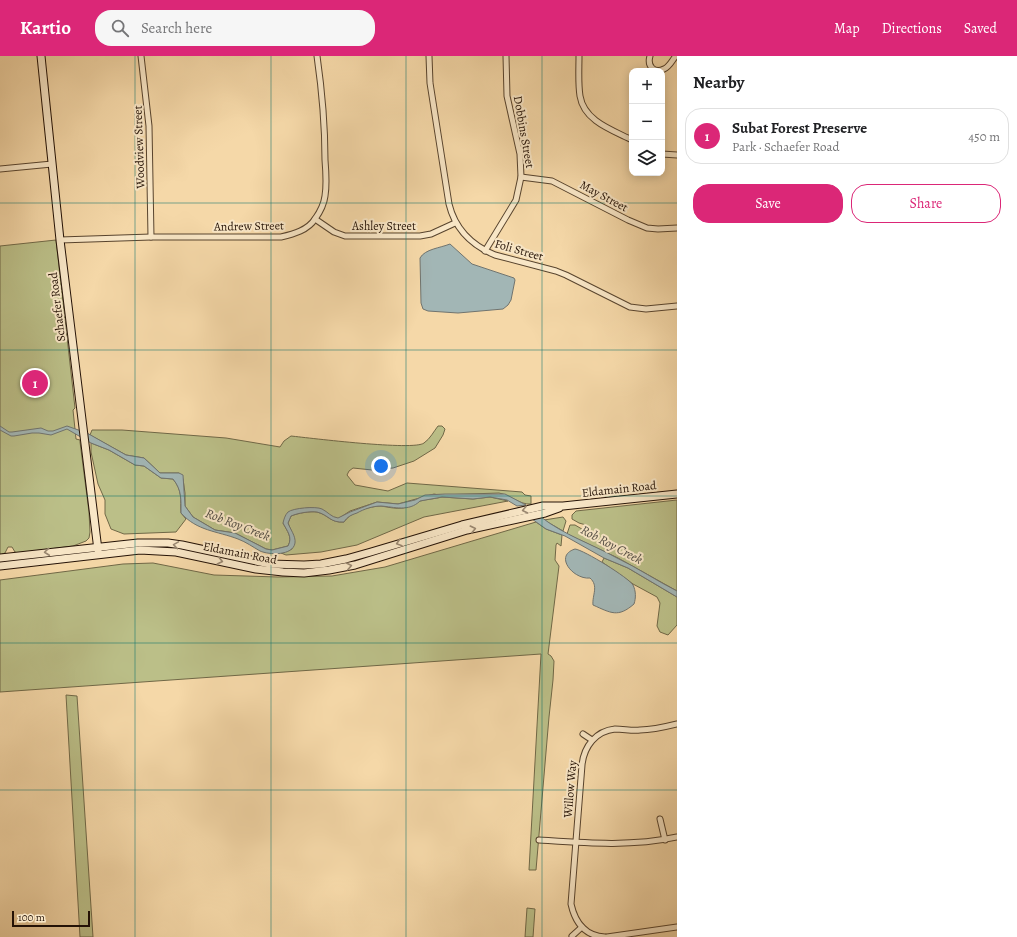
<!DOCTYPE html>
<html lang="en">
<head>
<meta charset="utf-8">
<style>
  :root { --surface:#fff; --page:#f6f6f6; --text:#202124; --muted:#757577; --line:#e0e0e0; --accent:#db2777 }
  body { margin:0; font-family:Alegreya,serif; background:var(--page); color:var(--text) }
  .controls { position:absolute; right:12px; top:12px; display:grid; overflow:hidden; border-radius:8px; box-shadow:0 2px 10px #0003 }
  .controls button { width:36px; height:36px; display:grid; place-items:center; padding:0; border:0; border-bottom:1px solid var(--line); background:var(--surface); color:var(--text); font:20px sans-serif }
  .scale { position:absolute; left:12px; bottom:10px; width:78px; box-sizing:border-box; padding-left:4px; border:2px solid #241206; border-top:0; font-size:11px; line-height:14px; white-space:nowrap; color:#241206; -webkit-text-stroke:3px #f8e6c6; paint-order:stroke }
  .you { position:absolute; left:381px; top:410px; width:14px; height:14px; margin:-10px; border:3px solid #fff; border-radius:50%; background:#1a73e8; box-shadow:0 0 0 6px #1a73e833 }
  .badge { display:grid; place-items:center; width:26px; height:26px; border-radius:50%; background:var(--accent); color:#fff; font-size:13px; font-weight:700 }
  .pin { position:absolute; translate:-50% -50%; border:2px solid #fff; box-shadow:0 1px 4px #0006 }
  .list { margin:0; padding:0; list-style:none }
  h2 { display:flex; justify-content:space-between; align-items:center; height:52px; margin:0; padding:0 16px; font-size:17px }
  h2 small { font-size:13px; font-weight:400; color:var(--muted) }
  .list li { display:grid; grid-template-columns:26px 1fr auto; gap:12px; align-items:center; box-sizing:border-box; height:56px; margin:0 8px 8px; padding:0 8px; border:1px solid var(--line); border-radius:16px }
  .list b { display:block; font-size:15px; white-space:nowrap }
  .list p { margin:0; font-size:13px; white-space:nowrap; color:var(--muted) }
  .list em { font-size:13px; font-style:normal; color:var(--muted) }
  .actions { display:flex; gap:8px; padding:12px 16px }
  .actions a { flex:1; padding:9px 0; border:1px solid var(--accent); border-radius:16px; text-align:center; font-size:14px; color:var(--accent) }
  .actions .main { background:var(--accent); color:#fff }
  .icon { flex:none; width:22px; height:22px; fill:none; stroke:currentColor; stroke-width:2; stroke-linecap:round; stroke-linejoin:round }
  .map { position:relative; flex:none; width:677px; height:881px; overflow:hidden }
  header { display:flex; align-items:center; gap:24px; box-sizing:border-box; height:56px; padding:0 20px; background:var(--accent); color:#fff }
  header strong { font-size:19px }
  nav { display:flex; gap:22px; margin-inline-start:auto; font-size:14px }
  .search { width:280px; height:36px; background:var(--page); display:flex; align-items:center; gap:10px; box-sizing:border-box; padding:0 14px; border-radius:16px; color:var(--muted); font-size:15px }
  main { display:flex }
  aside { flex:1; background:var(--surface) }
  .map>svg:first-child { display:block }
  .green { fill:#bbbf88; stroke:#706847 }
  .water { fill:#a2b6b5; stroke:#70746f }
  .lines { fill:none; stroke-linecap:round; stroke-linejoin:round }
  .street-casing { stroke:#58442e; stroke-width:7 }
  .secondary-casing { stroke:#241206; stroke-width:9 }
  .street { stroke:#f8e6c6; stroke-width:5 }
  .secondary { stroke:#f8e6c6; stroke-width:7 }
  .oneway { stroke:#998770 }
  .grid { fill:none; stroke:#0f766e; stroke-width:1; stroke-opacity:0.55 }
  .labels { text-anchor:middle; stroke-width:4; stroke-linejoin:round; paint-order:stroke }
  .street-label { font-size:12px; fill:#241206; stroke:#f8e6c6 }
  .water-label { font-size:13px; font-style:italic; fill:#504b43; stroke:#f8e6c6 }
</style>
</head>
<body>
<header>
<strong>Kartio</strong>
<div class="search"><svg class="icon" aria-label="search" viewBox="0 0 24 24"><circle cx="10" cy="10" r="6"/><path d="M15 15l6 6"/></svg>Search here</div>
<nav><a>Map</a><a>Directions</a><a>Saved</a></nav>
</header>
<main>
<div class="map">
<svg width="677" height="881" viewBox="0 0 677 881">
  <rect width="100%" height="100%" fill="#f5d8a8"/>
  <filter id="stains"><feTurbulence type="fractalNoise" baseFrequency=".005" numOctaves="4"/><feColorMatrix values="0 0 0 0 .2 0 0 0 0 .09 0 0 0 0 .02 0 0 0 .5 -.17"/></filter>
  <radialGradient id="worn" r=".72"><stop offset=".6" stop-color="#630" stop-opacity="0"/><stop offset="1" stop-color="#630" stop-opacity=".3"/></radialGradient>
  <g class="green">
    <polygon points="56,184 75,352 73,354 76,383 80,384 80,386 89,456 90,476 89,482 86,485 73,490 17,497 15,496 12,491 8,491 5,497 0,499 0,190"/>
    <path d="M438,370H442L445,373L443,379L435,392L414,405L393,412L372,414L353,412L349,415L347,419L355,429L388,435L407,427L522,436L525,439L531,440V448C520,449 510,439 499,437L439,439L434,438L398,448L377,446L350,455L338,463L309,452L294,454L283,467C287,475 293,481 288,490L272,494L266,493L235,477L215,474L193,461L185,450V437L183,423L179,417H160L144,402L126,399L90,379L92,374H122L226,382L280,391L284,385L291,380C310,382 414,395 424,387C430,383 434,375 438,370Z"/>
    <path d="M91,387L109,394L135,409L144,410L161,422L173,423C183,435 180,443 181,457L186,463L176,476L124,478L111,473L105,458V444L98,428L91,396Z"/>
    <path d="M442,441L473,443L490,441L508,445L424,461L357,489L321,496L286,499L281,497L292,493V477L288,467L291,460C298,457 310,455 317,456C329,459 330,467 344,466C350,456 370,450 381,450C388,451 395,453 403,452C410,451 414,447 420,445C427,443 435,443 442,441Z"/>
    <polygon points="677,444 677,535 618,502 567,478 570,469 575,469 587,476 586,469 579,467 572,463 572,459 576,455"/>
    <polygon points="563,461 566,465 563,475 544,464"/>
    <polygon points="536,466 546,473 562,479 561,490 557,487 556,489 555,504 559,510 548,598 551,600 554,605 553,624 549,661 536,814 529,814 541,598 0,636 0,524 123,508 153,507 214,519 278,521 332,520 385,511"/>
    <polygon points="604,502 628,512 677,541 677,569 668,579 660,576 657,570 660,547 657,541 633,528 602,506"/>
    <polygon points="66,639 77,640 93,881 80,881"/>
    <polygon points="527,852 535,853 533,881 525,881"/>
  </g>
  <g class="water">
    <path d="M450,188L472,208L514,222L515,224L511,244L508,249L503,253L458,257L428,255L423,253L421,247L420,202C425,193 440,192 450,188Z"/>
    <path d="M0,370L9,376H12L41,372L48,375H53L67,370L87,377L126,399L144,402L160,417H179L183,419L185,450L193,461L215,474L235,477L266,493L272,494L288,490C293,481 287,475 283,467C284,463 285,459 288,456C293,452 316,450 322,453C328,456 331,461 338,462L350,456L377,446L398,448L415,444L425,439L445,438H505L526,449L517,450L507,444L490,441L473,443L442,441L420,445C409,456 394,451 381,450C373,450 364,453 357,457C351,459 347,461 344,466C330,467 329,459 317,456C310,455 298,457 291,460L288,467C290,473 296,480 295,487C293,500 269,499 260,495C253,491 246,486 238,483C217,475 197,475 181,457C181,444 182,434 173,423L161,422L144,410L135,409L109,394L91,387L67,373L51,379L39,377H32L14,380H11L0,374Z"/>
    <path d="M541,461C564,479 592,488 617,502C638,512 657,525 677,535V541L628,512L604,502L565,480L546,473L532,463Z"/>
    <path d="M575,493C584,494 629,522 633,529C636,535 636,542 634,548C618,562 611,557 593,549C592,539 599,530 590,522C574,524 553,500 575,493Z"/>
  </g>
  <g class="lines">
    <g class="street-casing">
      <g id="street">
        <polyline points="141,0 149,70 151,181"/>
        <path d="M429,0L430,27L449,148C455,173 471,189 495,199L556,215L566,219L630,251L646,253L677,250"/>
        <path d="M579,0C579,13 578,27 580,40C584,65 612,74 632,84"/>
        <path d="M650,0C647,10 654,18 664,13C669,11 672,5 675,1"/>
        <polyline points="662,98 677,99"/>
        <polyline points="0,113 52,108"/>
        <polyline points="521,121 552,125 628,164 647,172 658,173 677,172"/>
        <polyline points="315,163 334,176 345,180 420,180 431,178 455,167"/>
        <path d="M60,184L151,181H281C294,178 308,174 315,163C320,156 324,148 325,140C327,128 326,116 325,104C325,69 322,35 317,0"/>
        <polyline points="485,195 516,144 521,121 520,98 507,40 506,0"/>
        <polyline points="583,678 592,684"/>
        <polyline points="660,763 665,784"/>
        <path d="M539,784C585,787 631,791 677,781"/>
        <polyline points="572,880 582,871"/>
        <path d="M605,881C585,880 575,866 571,848L582,709C584,690 596,675 615,673C624,673 632,675 640,674C653,674 665,671 677,668"/>
        <polyline points="607,881 677,871"/>
      </g>
    </g>
    <g class="secondary-casing">
      <g id="secondary">
        <polyline points="41,0 60,184 98,494"/>
        <polyline points="0,502 138,487 168,487 182,489 270,508 304,509 321,508 346,503 371,496 462,469 543,450 563,450 677,438"/>
        <polyline points="0,510 140,494 176,496 256,513 283,516 304,517 329,514 355,509 467,474 545,457 559,452"/>
      </g>
    </g>
    <use href="#street" class="street"/>
    <use href="#secondary" class="secondary"/>
  </g>
  <defs><path id="oneway-chevron" d="M-2-3.5L2.5 0L-2 3.5" fill="none" stroke-width="1.6" stroke-linecap="round" stroke-linejoin="round"/></defs>
  <g class="oneway">
    <use href="#oneway-chevron" transform="translate(525 454) rotate(168)"/>
    <use href="#oneway-chevron" transform="translate(473 473) rotate(-13)"/>
    <use href="#oneway-chevron" transform="translate(399 487) rotate(162)"/>
    <use href="#oneway-chevron" transform="translate(176 489) rotate(-171)"/>
    <use href="#oneway-chevron" transform="translate(47 496) rotate(174)"/>
    <use href="#oneway-chevron" transform="translate(220 505) rotate(13)"/>
    <use href="#oneway-chevron" transform="translate(349 510) rotate(-12)"/>
  </g>
  <path class="grid" d="M135,0V881M271,0V881M406,0V881M542,0V881M0,147H677M0,294H677M0,440H677M0,587H677M0,734H677"/>
  <g class="labels">
    <g class="street-label">
      <text transform="translate(524 76) rotate(80)" y="4">Dobbins Street</text>
      <text transform="translate(139 91) rotate(-92)" y="4">Woodview Street</text>
      <text transform="translate(604 140) rotate(28)" y="4">May Street</text>
      <text transform="translate(249 170) rotate(-1)" y="4">Andrew Street</text>
      <text x="384" y="174">Ashley Street</text>
      <text transform="translate(519 194) rotate(16)" y="4">Foli Street</text>
      <text transform="translate(57 251) rotate(-97)" y="4">Schaefer Road</text>
      <text transform="translate(619 433) rotate(-6)" y="4">Eldamain Road</text>
      <text transform="translate(240 497) rotate(11)" y="4">Eldamain Road</text>
      <text transform="translate(570 733) rotate(-85)" y="4">Willow Way</text>
    </g>
    <g class="water-label">
      <text transform="translate(238 468) rotate(21)" y="5">Rob Roy Creek</text>
      <text transform="translate(612 488) rotate(28)" y="5">Rob Roy Creek</text>
    </g>
  </g>
  <rect width="100%" height="100%" filter="url(#stains)"/>
  <rect width="100%" height="100%" fill="url(#worn)"/>
</svg>
<div class="controls">
<button>+</button>
<button>−</button>
<button><svg class="icon" aria-label="layers" viewBox="0 0 24 24"><path d="M12 4l9 5-9 5-9-5zM3 14l9 5 9-5"/></svg></button>
</div>
<div class="scale">100 m</div>
<div class="you"></div>
<div class="pin badge" style="left:35px;top:327px">1</div>
</div>
<aside>
<h2>Nearby<small></small></h2>
<ul class="list">
<li><span class="badge">1</span><div><b>Subat Forest Preserve</b><p>Park · Schaefer Road</p></div><em>450 m</em></li>
</ul>
<div class="actions"><a class="main">Save</a><a>Share</a></div>
</aside>
</main>
</body>
</html>
